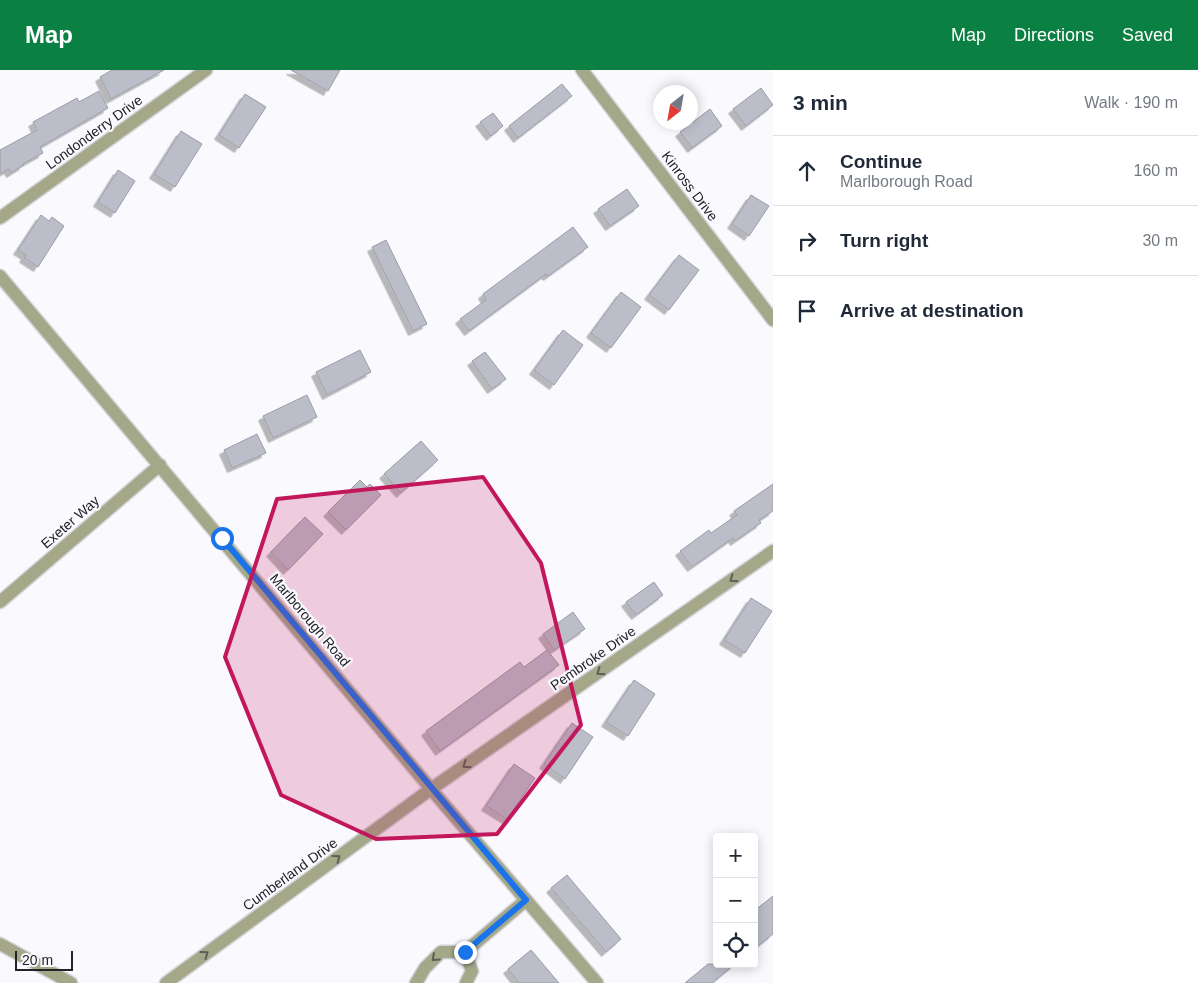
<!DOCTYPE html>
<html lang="en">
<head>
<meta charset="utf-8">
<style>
  :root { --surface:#fff; --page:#f6f6f7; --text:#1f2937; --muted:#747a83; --line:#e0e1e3; --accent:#0b8043 }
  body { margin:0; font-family:Arial,sans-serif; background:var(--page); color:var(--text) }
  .controls { position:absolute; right:15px; bottom:15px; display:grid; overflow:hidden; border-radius:5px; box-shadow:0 2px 12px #0003 }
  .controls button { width:45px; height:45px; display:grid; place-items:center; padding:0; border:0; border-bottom:1px solid var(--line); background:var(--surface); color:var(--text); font:25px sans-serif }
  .compass { position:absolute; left:653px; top:15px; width:45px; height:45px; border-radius:50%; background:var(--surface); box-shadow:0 2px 12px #0003; rotate:211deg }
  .scale { position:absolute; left:15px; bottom:12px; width:58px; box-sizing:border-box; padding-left:5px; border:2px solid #222327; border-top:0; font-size:14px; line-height:18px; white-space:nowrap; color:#222327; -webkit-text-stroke:4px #f9f9fe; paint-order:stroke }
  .stop { position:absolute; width:15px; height:15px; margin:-11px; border:4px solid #1a73e8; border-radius:50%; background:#fff }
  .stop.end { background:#1a73e8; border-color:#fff; box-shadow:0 1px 5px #0008 }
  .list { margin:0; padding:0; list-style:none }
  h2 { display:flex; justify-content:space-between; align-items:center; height:65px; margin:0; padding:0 20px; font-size:21px }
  h2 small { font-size:16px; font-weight:400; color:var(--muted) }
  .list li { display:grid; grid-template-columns:32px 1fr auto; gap:15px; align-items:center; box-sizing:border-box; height:70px; padding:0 20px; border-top:1px solid var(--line) }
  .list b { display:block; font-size:19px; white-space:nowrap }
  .list p { margin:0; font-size:16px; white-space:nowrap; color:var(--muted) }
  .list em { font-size:16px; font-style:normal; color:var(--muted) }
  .icon { flex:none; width:28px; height:28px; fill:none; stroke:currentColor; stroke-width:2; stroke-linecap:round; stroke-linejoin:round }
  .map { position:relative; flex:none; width:773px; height:913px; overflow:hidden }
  header { display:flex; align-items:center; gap:30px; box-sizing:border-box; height:70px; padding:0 25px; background:var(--accent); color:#fff }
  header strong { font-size:24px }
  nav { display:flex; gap:28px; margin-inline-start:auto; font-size:18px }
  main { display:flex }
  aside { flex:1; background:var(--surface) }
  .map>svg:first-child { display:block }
  .building { fill:#bbbdc8; stroke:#9b9ca7; filter:url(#shadow) }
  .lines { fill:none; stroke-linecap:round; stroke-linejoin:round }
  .minor-casing { stroke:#d2d2d7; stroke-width:15 }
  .minor { stroke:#a4a889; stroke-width:12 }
  .oneway { stroke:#5c5f53 }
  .route { stroke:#1a73e8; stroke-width:6 }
  .marked { fill:#c2185b; fill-opacity:0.2; stroke:#c2185b; stroke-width:4; stroke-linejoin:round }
  .labels { text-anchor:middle; stroke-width:4.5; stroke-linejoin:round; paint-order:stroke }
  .street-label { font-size:14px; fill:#222327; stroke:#f9f9fe }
</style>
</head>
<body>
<header>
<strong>Map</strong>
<nav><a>Map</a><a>Directions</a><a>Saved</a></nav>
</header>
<main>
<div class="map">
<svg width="773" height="913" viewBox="0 0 773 913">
  <defs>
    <filter id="shadow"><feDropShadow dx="-4.5" dy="4.5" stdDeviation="0" flood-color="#0004"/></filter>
  </defs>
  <rect width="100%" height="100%" fill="#f9f9fe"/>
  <g class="building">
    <polygon points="112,0 164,0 111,29 100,7"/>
    <polygon points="291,0 340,0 328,21"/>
    <polygon points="562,14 572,26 518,68 509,56"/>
    <polygon points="761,18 773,35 746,56 733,39"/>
    <polygon points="99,21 108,38 40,77 43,83 23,94 24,95 11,103 9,99 0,104 0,80 37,60 33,52 77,28 79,32"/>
    <polygon points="245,24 266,37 239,78 219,65"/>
    <polygon points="710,39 722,56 692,78 680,62"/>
    <polygon points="493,43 503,56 491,66 480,52"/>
    <polygon points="181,61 202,74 175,117 154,104"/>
    <polygon points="118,100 135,111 115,143 98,132"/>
    <polygon points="627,119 639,136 610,156 598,139"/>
    <polygon points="751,125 769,136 749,166 732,154"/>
    <polygon points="41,145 49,151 52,147 64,156 38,197 24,188 26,185 18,180"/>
    <polygon points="573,157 588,177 548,206 546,204 469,261 460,249 486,230 483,224"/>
    <polygon points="386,170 427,254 413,261 372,177"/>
    <polygon points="679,185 699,200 669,240 649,225"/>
    <polygon points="621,222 641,237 611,278 591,263"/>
    <polygon points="563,260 583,275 554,315 534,300"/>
    <polygon points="360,280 371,302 327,325 316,302"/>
    <polygon points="485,282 506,309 492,319 472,291"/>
    <polygon points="307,325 317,347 273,368 263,346"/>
    <polygon points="257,364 266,383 232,398 224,380"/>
    <polygon points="421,371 438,390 401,423 384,404"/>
    <polygon points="360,410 367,417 370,414 381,425 346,460 328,442"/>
    <polygon points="773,414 773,441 759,450 761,453 735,471 733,468 692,497 680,481 709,460 711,463 737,445 734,441"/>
    <polygon points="305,447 323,464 288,500 271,482"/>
    <polygon points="654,512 663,525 636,545 626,532"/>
    <polygon points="751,528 772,541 745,583 724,570"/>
    <polygon points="573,542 585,559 554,580 543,564"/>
    <polygon points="547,580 559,595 440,681 426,661 520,592 524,597"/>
    <polygon points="634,610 655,624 628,666 606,652"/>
    <polygon points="572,653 593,667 565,709 544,694"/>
    <polygon points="514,694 535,708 507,749 486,736"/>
    <polygon points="567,805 621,869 606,882 551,818"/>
    <polygon points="773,826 773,864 754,879 754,841"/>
    <polygon points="531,880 559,913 519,913 508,899"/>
    <polygon points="708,894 735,894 712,913 685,913"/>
  </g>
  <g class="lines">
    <g class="minor-casing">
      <g id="minor">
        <polyline points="582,0 773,250"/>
        <polyline points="0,148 206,0"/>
        <polyline points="0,206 431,719 597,913"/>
        <polyline points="0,532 160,395"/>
        <polyline points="0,874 71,913"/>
        <polyline points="465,882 472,901 466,913"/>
        <polyline points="166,913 431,719 773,481"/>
        <polyline points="416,913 425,898 441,882 465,882 526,830"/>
      </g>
    </g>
    <use href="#minor" class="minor"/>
  </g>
  <defs><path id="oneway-chevron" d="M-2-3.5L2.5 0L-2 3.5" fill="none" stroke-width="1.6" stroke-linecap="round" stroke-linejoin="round" transform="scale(1.25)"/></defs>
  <g class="oneway">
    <use href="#oneway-chevron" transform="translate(733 509) rotate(145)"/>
    <use href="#oneway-chevron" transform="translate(600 602) rotate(145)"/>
    <use href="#oneway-chevron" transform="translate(466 695) rotate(145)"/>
    <use href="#oneway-chevron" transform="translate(337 788) rotate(-36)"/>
    <use href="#oneway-chevron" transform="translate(205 884) rotate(-36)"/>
    <use href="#oneway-chevron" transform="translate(435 888) rotate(138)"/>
  </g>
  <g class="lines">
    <polyline class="route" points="222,468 526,830 465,882"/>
  </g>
  <path class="marked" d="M483,407L541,493L581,655L497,764L376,769L281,725L225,587L277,429Z"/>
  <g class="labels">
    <g class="street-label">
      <text transform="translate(94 62) rotate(-36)" y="5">Londonderry Drive</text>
      <text transform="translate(690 116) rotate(53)" y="5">Kinross Drive</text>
      <text transform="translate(70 452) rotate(-41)" y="5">Exeter Way</text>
      <text transform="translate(310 550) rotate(50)" y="5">Marlborough Road</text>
      <text transform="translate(593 588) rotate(-35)" y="5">Pembroke Drive</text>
      <text transform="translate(290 804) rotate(-36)" y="5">Cumberland Drive</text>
    </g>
  </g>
</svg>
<div class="controls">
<button>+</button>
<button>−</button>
<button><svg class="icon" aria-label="locate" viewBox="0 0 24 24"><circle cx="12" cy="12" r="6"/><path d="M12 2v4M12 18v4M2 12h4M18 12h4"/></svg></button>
</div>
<svg class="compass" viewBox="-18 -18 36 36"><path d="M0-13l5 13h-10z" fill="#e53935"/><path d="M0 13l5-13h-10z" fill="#747a83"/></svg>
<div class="scale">20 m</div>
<div class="stop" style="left:222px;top:468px"></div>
<div class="stop end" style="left:465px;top:882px"></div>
</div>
<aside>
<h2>3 min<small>Walk · 190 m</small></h2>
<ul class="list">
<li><svg class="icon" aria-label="ahead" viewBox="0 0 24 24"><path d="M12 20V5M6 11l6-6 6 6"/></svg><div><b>Continue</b><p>Marlborough Road</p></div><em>160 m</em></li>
<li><svg class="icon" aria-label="right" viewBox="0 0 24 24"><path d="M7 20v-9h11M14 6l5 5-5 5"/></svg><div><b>Turn right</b></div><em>30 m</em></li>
<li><svg class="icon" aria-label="arrive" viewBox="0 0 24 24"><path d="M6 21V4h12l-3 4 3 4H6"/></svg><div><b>Arrive at destination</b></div></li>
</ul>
</aside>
</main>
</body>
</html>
